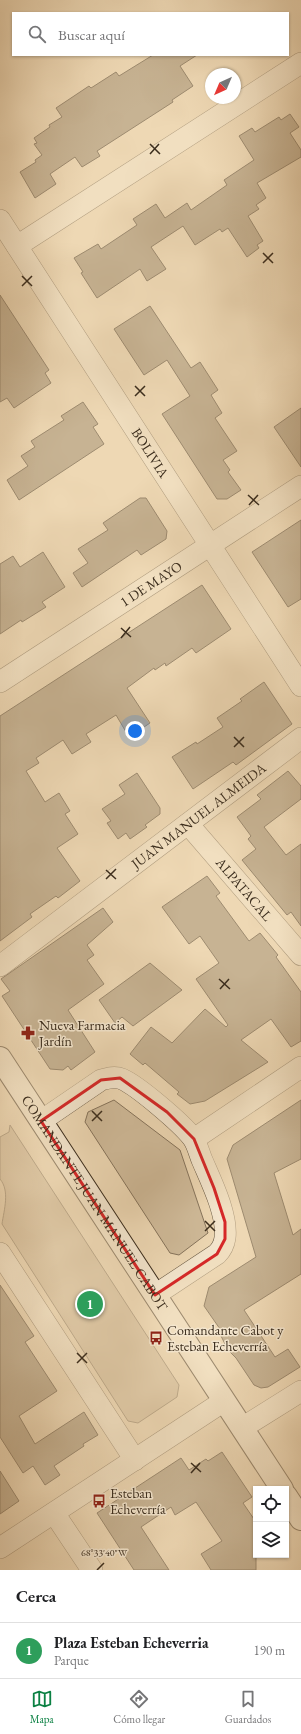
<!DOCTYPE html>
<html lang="es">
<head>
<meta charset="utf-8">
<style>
  :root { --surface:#fff; --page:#f2f2f2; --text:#202124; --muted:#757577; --line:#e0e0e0; --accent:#0b8043 }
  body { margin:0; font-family:"EB Garamond",serif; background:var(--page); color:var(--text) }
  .controls { position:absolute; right:12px; bottom:12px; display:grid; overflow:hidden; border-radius:0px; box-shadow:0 1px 3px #0004 }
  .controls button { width:36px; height:36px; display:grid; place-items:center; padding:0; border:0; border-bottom:1px solid var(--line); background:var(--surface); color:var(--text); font:20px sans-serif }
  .compass { position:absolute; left:205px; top:68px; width:36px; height:36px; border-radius:50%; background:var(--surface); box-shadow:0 1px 3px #0004; rotate:224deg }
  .you { position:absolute; left:135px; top:731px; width:14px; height:14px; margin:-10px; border:3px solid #fff; border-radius:50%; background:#1a73e8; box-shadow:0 0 0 6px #1a73e833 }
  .badge { display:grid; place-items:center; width:26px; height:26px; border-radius:50%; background:var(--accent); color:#fff; font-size:13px; font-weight:700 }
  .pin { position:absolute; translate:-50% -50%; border:2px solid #fff; box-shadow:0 1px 4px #0006 }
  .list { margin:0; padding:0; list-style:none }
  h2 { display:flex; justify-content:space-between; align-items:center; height:52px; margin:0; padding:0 16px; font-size:17px }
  h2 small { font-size:13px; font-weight:400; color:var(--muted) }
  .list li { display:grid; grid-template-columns:26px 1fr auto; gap:12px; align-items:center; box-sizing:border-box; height:56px; padding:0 16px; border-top:1px solid var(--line) }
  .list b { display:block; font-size:15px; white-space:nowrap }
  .list p { margin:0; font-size:13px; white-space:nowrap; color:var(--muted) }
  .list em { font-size:13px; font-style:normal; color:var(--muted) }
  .icon { flex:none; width:22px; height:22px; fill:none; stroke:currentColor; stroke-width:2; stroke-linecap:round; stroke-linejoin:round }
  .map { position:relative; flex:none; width:301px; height:1570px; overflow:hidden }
  .search { position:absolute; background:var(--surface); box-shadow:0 1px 3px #0004; left:12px; right:12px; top:12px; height:44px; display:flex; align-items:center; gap:10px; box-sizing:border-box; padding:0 14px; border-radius:0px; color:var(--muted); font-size:15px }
  .sheet { height:108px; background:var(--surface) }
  nav { display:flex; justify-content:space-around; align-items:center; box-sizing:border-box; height:56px; border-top:1px solid var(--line); background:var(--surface); font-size:11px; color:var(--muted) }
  nav a { display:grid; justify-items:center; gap:2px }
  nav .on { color:var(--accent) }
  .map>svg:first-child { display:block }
  .green { fill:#d0bb9a; stroke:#86745c }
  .building { fill:#98866c; stroke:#3b2d1d }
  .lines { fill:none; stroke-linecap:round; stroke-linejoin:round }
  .minor-casing { stroke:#685843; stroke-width:22 }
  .secondary-casing { stroke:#3b2d1d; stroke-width:24 }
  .minor { stroke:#f4e6ce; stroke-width:21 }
  .secondary { stroke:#f4e6ce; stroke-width:22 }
  .marked { fill:none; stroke:#d62828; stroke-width:3; stroke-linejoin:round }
  .ticks { fill:none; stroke:#3b2d1d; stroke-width:1.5 }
  .labels { text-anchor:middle; stroke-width:3; stroke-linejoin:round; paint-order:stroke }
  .street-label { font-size:14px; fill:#3b2d1d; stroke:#f4e6ce }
  .poi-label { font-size:14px; fill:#3b2d1d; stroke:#f4e6ce; text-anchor:start }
  .ticks-label { font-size:10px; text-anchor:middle; fill:#3b2d1d; stroke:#f4e6ce; stroke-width:3; stroke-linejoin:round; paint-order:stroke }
</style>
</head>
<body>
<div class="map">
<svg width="301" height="1570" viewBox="0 0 301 1570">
  <rect width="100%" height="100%" fill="#eed8b4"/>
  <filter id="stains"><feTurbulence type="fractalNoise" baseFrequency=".005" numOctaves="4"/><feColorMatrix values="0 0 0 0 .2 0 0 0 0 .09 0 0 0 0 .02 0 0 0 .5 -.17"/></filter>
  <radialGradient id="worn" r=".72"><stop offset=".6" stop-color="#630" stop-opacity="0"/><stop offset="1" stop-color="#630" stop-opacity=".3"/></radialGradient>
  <g class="green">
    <polygon points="114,1100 180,1150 208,1233 179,1255 170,1253 85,1122 88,1112"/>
    <path d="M10,1125L179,1385L177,1397L138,1423L128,1421L2,1224C4,1210 10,1191 0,1179V1137L9,1132Z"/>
  </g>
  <g class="building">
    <polygon points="153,55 197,55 180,66 193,86 172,100 173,102 97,151 100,156 82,167 75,157 50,174 56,184 35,198 20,172 36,162 35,160 42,155 34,144 37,143 34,138 50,127 49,125 62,117 56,108 89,86 91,88 116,72 119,76"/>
    <polygon points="290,114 299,127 290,133 301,150 301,157 257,183 266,198 256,205 259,209 248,216 263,241 257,245 259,248 247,257 228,228 222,232 220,229 195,245 183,226 151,247 166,269 147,281 140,269 97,298 81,273 83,272 74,258 98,244 101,249 137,225 133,219 156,204 165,218 187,203 191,210 227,185 224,180 254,160 239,136 252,128 255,132 279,117 281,120"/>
    <polygon points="0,295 49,370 45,373 51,383 14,408 7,398 0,402"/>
    <polygon points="150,306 191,368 200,362 218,390 211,395 222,413 215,418 237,451 223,460 230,470 228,472 241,490 227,499 217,499 162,414 190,396 167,360 144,375 114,329"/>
    <polygon points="83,402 98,424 93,427 104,444 19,500 7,480 28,466 21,456 35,447 31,441 64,420 61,416"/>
    <polygon points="301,408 301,467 274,427"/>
    <polygon points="140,498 146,498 167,531 166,539 141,555 137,550 82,587 73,573 88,563 78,549 108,530 103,523"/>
    <polygon points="301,520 301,599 288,607 252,552"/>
    <polygon points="43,552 65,587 42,602 46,607 22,622 21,620 0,634 0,564 13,556 20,567"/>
    <polygon points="202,585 231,629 196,653 192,648 166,666 165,663 155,670 154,668 127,688 150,723 129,737 116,715 86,734 91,742 72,754 63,740 36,758 39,763 26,771 45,802 59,793 70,811 65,814 78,834 57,848 80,881 58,898 56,896 30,914 32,917 0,941 0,716"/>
    <polygon points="264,682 292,724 236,765 233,762 193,789 172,757 196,742 197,744 223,727 217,718 242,701 240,699"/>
    <polygon points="288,771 301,786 301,799 264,827 286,855 301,844 301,926 291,912 287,915 242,860 256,849 248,839 251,836 237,817 261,799 257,795"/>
    <polygon points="137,773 160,808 160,814 145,825 147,827 130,839 126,833 118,839 107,823 111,821 102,809 125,794 119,785"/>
    <polygon points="207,876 220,893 216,896 249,941 260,933 278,955 276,957 301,992 301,1041 291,1047 271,1019 241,1040 268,1062 205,1101 190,1104 177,1094 179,1092 145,1063 143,1065 130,1054 151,1027 172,1043 205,1009 226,1027 228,1025 196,979 219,963 200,936 189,944 162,907"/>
    <polygon points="103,908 113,922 87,945 94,955 87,960 104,984 68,1010 95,1052 71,1070 68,1066 63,1070 50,1069 2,996 10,991 1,979"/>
    <polygon points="150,963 182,990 133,1026 122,1017 115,1023 99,1000"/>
    <polygon points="301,1100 301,1159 274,1173 293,1235 301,1229 301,1274 244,1310 275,1357 288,1349 300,1367 268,1387 261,1388 254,1385 236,1358 228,1350 218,1330 220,1329 204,1306 209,1287 256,1257 227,1159 233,1145"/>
    <polygon points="0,1285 34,1336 25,1342 57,1391 19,1416 35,1444 84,1412 98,1435 83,1444 84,1446 54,1466 60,1475 45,1485 33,1466 23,1473 0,1437"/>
    <polygon points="222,1452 252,1497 243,1503 256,1522 256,1570 211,1570 201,1554 222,1541 196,1502 175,1515 171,1507 141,1527 169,1570 134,1570 97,1513 181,1458 189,1470 206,1459 208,1461"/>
    <polygon points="0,1471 19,1501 0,1514"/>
  </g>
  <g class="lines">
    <g class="minor-casing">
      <g id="minor">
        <path id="s1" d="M0,220L301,686"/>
        <polyline points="17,246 301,63"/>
        <path id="s2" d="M0,682L301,486"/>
        <path id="s3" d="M188,824L301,955"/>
        <path id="s4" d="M0,966L301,738"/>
        <path d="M41,1121L101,1080C108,1078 115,1076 122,1079C138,1086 181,1123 192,1137C197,1143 199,1153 202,1160C211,1181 228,1215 225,1238C224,1245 221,1250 217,1254L155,1295"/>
        <polyline points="194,1139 301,1067"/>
        <polyline points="0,1253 135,1460"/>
        <polyline points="242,1428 301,1391"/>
        <polyline points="54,1513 92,1570"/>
        <polyline points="0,1548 224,1401"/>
      </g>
    </g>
    <g class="secondary-casing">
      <g id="secondary">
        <path id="s5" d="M0,1058L282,1489"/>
        <polyline points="286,1496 301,1519"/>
      </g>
    </g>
    <use href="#minor" class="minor"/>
    <use href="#secondary" class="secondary"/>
  </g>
  <path d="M0 0H301V1570H0ZM120,1078L167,1112L194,1139L214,1188L225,1222V1239L217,1254L155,1295L41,1121L101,1080Z" fill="#eed8b4" fill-opacity=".55" fill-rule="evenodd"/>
  <path class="marked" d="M120,1078L167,1112L194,1139L214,1188L225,1222V1239L217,1254L155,1295L41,1121L101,1080Z"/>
  <path class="ticks" d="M150,144L160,154M150,154L159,144M263,253L273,263M263,263L273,253M22,276L32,286M22,286L32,276M135,386L145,396M135,396L145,386M248,495L259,505M249,505L258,495M121,628L131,637M121,638L130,627M234,737L244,747M234,747L244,737M106,870L116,879M106,879L116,869M219,979L230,989M220,989L229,979M92,1111L102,1121M92,1121L102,1111M205,1221L215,1231M205,1231L215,1221M77,1353L87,1363M77,1363L87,1353M191,1463L201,1472M191,1473L200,1463M97,1570L104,1563"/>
  <defs>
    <g id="pharmacy-bare" transform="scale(1.08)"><path d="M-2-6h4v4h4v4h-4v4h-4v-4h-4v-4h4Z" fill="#8f2418" stroke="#f4e6ce" stroke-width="2.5" paint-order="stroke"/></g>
    <g id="bus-bare" transform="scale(1.08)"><path d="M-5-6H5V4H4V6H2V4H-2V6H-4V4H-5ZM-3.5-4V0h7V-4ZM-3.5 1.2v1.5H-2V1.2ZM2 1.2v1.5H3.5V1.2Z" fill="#8f2418" stroke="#f4e6ce" stroke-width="2.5" paint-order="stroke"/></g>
  </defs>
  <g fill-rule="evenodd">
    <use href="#pharmacy-bare" x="28" y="1033"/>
    <use href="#bus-bare" x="156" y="1338"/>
    <use href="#bus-bare" x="99" y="1501"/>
  </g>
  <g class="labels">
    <g class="street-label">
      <text dy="5" stroke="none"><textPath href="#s1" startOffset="277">BOLIVIA</textPath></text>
      <text dy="5" stroke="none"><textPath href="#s2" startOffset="180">1 DE MAYO</textPath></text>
      <text dy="5" stroke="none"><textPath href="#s4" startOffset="249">JUAN MANUEL ALMEIDA</textPath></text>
      <text dy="5" stroke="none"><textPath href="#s3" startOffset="86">ALPATACAL</textPath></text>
      <text dy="5" stroke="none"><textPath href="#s5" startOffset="173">COMANDANTE JUAN MANUEL CABOT</textPath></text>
    </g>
    <g class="poi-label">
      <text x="39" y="1030">Nueva Farmacia<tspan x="39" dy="16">Jardín</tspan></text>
      <text x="167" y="1335">Comandante Cabot y<tspan x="167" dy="16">Esteban Echeverría</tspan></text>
      <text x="110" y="1498">Esteban<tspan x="110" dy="16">Echeverría</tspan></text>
    </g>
  </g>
  <g class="ticks-label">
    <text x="104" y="1556">68°33'40"W</text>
  </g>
  <rect width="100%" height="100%" filter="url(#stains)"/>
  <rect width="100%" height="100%" fill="url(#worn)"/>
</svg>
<div class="controls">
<button><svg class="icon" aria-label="locate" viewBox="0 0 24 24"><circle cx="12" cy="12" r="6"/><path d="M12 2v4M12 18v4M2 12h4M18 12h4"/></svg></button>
<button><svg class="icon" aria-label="layers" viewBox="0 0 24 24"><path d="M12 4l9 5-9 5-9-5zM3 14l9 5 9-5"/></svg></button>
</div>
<svg class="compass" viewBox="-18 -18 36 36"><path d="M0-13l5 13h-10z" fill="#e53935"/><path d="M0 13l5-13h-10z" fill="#757577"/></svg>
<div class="you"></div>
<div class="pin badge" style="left:90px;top:1304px;background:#2e9e5b">1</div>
<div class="search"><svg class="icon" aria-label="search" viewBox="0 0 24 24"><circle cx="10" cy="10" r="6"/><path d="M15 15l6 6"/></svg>Buscar aquí</div>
</div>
<section class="sheet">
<h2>Cerca<small></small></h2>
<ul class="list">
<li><span class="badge" style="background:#2e9e5b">1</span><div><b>Plaza Esteban Echeverria</b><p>Parque</p></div><em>190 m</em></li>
</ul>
</section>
<nav>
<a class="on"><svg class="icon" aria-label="map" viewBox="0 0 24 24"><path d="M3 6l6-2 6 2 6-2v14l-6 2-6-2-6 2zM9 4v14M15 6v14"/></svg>Mapa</a>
<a><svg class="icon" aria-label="directions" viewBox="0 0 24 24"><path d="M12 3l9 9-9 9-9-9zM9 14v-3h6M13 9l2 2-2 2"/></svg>Cómo llegar</a>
<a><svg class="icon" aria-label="saved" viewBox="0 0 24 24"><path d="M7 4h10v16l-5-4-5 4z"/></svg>Guardados</a>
</nav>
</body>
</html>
